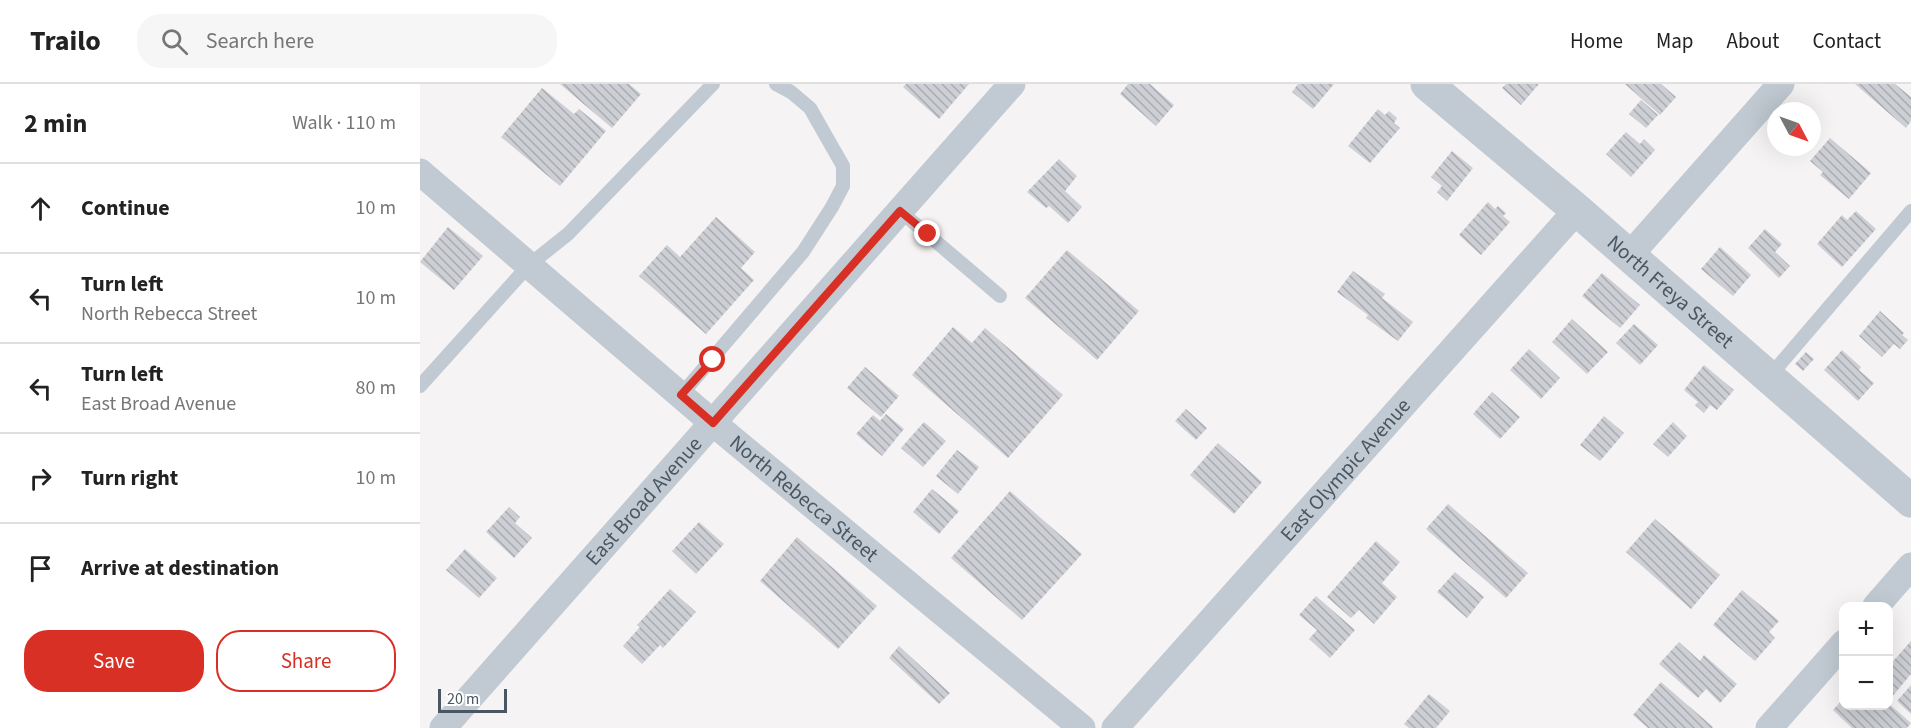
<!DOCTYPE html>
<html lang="en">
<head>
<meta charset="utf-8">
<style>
  :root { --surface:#fff; --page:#f6f6f6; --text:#222; --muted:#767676; --line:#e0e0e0; --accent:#d93025 }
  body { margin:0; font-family:"Source Sans 3",sans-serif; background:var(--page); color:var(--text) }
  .controls { position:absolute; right:18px; bottom:18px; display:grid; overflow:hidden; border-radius:12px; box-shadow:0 6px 24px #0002 }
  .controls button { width:54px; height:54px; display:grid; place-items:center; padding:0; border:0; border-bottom:2px solid var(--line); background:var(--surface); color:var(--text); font:30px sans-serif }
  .compass { position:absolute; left:1347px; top:18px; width:54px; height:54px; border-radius:50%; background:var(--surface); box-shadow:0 6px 24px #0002; rotate:131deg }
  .scale { position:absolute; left:18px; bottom:15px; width:69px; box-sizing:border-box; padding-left:6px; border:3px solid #4a5661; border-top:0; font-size:16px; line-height:21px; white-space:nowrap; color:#4a5661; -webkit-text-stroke:4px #fff; paint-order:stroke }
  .stop { position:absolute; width:18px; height:18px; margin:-14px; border:4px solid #d93025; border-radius:50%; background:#fff }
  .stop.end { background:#d93025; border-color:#fff; box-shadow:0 2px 6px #0008 }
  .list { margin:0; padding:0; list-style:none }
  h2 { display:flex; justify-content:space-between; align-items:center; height:78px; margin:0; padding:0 24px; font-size:26px }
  h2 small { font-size:20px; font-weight:400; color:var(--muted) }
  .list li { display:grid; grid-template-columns:39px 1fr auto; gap:18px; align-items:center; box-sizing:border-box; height:90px; padding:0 24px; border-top:2px solid var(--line) }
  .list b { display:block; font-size:22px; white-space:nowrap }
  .list p { margin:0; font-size:20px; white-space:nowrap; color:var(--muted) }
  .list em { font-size:20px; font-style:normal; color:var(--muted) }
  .actions { display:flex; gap:12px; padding:18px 24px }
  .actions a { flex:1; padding:14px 0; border:2px solid var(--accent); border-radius:24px; text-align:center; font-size:21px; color:var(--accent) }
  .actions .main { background:var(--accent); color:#fff }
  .icon { flex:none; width:33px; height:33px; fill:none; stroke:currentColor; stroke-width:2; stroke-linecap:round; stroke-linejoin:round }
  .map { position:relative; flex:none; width:1491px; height:644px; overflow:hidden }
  header { display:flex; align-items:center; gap:36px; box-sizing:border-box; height:84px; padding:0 30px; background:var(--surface); border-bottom:2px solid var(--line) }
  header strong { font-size:28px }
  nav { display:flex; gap:33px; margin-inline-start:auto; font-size:21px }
  .search { width:420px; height:54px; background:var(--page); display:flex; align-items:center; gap:15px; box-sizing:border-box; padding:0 21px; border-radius:24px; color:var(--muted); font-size:22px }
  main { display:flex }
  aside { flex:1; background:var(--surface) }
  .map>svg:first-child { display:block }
  .building { fill:url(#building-back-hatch) }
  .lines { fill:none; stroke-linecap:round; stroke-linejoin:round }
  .service { stroke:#c1cad2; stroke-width:14 }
  .minor { stroke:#c1cad2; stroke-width:27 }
  .tertiary { stroke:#c1cad2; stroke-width:33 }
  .route { stroke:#d93025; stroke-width:8 }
  .labels { text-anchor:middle; stroke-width:6; stroke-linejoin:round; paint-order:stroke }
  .street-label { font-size:21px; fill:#4a5661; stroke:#fff }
</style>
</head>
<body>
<header>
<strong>Trailo</strong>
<div class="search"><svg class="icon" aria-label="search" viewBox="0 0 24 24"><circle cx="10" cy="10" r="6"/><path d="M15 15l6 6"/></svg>Search here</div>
<nav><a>Home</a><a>Map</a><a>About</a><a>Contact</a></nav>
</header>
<main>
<aside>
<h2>2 min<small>Walk · 110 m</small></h2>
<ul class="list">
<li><svg class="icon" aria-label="ahead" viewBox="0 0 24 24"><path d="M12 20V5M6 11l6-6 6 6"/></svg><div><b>Continue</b></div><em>10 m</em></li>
<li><svg class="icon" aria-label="left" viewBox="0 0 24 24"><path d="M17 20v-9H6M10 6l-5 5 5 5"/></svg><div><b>Turn left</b><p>North Rebecca Street</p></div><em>10 m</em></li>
<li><svg class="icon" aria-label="left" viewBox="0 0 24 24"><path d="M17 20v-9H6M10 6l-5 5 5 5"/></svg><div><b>Turn left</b><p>East Broad Avenue</p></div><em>80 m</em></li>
<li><svg class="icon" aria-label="right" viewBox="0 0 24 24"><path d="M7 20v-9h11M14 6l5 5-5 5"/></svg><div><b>Turn right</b></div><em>10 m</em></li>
<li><svg class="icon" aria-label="arrive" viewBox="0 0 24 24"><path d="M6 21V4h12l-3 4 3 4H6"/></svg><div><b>Arrive at destination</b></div></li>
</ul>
<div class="actions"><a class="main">Save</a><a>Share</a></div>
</aside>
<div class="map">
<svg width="1491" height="644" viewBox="0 0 1491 644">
  <defs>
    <pattern id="building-back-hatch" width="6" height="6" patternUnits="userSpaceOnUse" patternTransform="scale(1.5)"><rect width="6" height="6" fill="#cdcfd5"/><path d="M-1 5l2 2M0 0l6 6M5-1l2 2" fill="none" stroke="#a8abb0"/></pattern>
  </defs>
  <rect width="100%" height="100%" fill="#f5f3f3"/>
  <g class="building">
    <polygon points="140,0 209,0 221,10 192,44"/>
    <polygon points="486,0 549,0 519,35 483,3"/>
    <polygon points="708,0 730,0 754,21 736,42 700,10"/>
    <polygon points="878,0 914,0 893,25 872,8"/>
    <polygon points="1086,0 1119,0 1101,21 1082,4"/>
    <polygon points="1205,0 1241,0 1256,13 1240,31"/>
    <polygon points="1435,0 1475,0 1491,13 1491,37 1486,44"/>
    <polygon points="122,4 154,30 159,25 186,47 140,102 81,53"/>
    <polygon points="1221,16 1238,31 1226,44 1209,30"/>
    <polygon points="958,25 965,31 969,27 977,34 974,39 980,44 950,79 928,62"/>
    <polygon points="1206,48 1220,60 1224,55 1235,66 1211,93 1186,70"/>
    <polygon points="1410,54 1451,89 1429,115 1400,91 1403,88 1390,77"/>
    <polygon points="1032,67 1053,84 1027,117 1017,108 1022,102 1011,93"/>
    <polygon points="639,75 657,92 645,107 662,123 648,139 629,122 626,124 607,108"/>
    <polygon points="1068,118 1075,125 1078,122 1086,129 1083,132 1090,138 1061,171 1039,151"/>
    <polygon points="1436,127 1456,145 1422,183 1397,160 1422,131 1427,136"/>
    <polygon points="296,133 335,168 321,184 334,196 286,250 219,192 247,161 260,173"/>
    <polygon points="28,143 63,172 34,206 0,178"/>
    <polygon points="1345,145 1362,160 1355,168 1370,182 1359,194 1328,164"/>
    <polygon points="1300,163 1331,191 1313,212 1281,185"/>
    <polygon points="647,166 719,227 677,276 605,214"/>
    <polygon points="933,187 965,210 962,214 993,238 978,257 946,234 948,231 917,208"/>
    <polygon points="1182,189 1220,221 1200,244 1162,212"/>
    <polygon points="1460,227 1484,249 1482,251 1488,256 1480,265 1474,260 1462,273 1439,252"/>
    <polygon points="1152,235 1188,268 1167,290 1132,258"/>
    <polygon points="1214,240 1238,261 1220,281 1196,259"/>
    <polygon points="533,243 552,259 565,244 643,311 588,374 492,291"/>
    <polygon points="1109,265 1140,294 1121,315 1090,286"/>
    <polygon points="1422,266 1441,283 1439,286 1454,299 1438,317 1404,286"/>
    <polygon points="1386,268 1394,275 1383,287 1375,280"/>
    <polygon points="1284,281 1314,306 1297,326 1290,321 1284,329 1275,321 1278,318 1264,306"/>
    <polygon points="445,283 479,312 461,333 427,304"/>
    <polygon points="1072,308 1100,333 1080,355 1053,330"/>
    <polygon points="766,325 787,344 776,356 755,337"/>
    <polygon points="466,330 484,345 462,372 436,350 453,331 460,337"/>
    <polygon points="1184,332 1204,349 1180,377 1160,361"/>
    <polygon points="504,338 526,357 503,383 481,364"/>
    <polygon points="1253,338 1267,352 1248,373 1233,360"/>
    <polygon points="798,359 842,398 814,430 770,391"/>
    <polygon points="537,366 559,383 538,410 516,392"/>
    <polygon points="512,405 539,427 519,450 493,428"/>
    <polygon points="590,407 662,470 602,536 531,474"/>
    <polygon points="1028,420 1108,489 1086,514 1006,445"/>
    <polygon points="89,423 100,433 95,439 112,454 94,474 66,448"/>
    <polygon points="1235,435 1300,491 1271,525 1206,468"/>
    <polygon points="279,438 304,460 276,490 252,467"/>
    <polygon points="377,453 457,522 418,565 340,497"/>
    <polygon points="956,457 980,478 962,499 977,513 954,540 939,526 931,534 907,513"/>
    <polygon points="45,465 77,494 59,514 26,486"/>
    <polygon points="1035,488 1064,513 1047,534 1017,508"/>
    <polygon points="250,505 276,528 243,564 240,561 222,580 203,562 220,543 217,541"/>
    <polygon points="1322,506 1359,537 1349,548 1355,554 1335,577 1293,541"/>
    <polygon points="896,512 935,546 910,574 889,555 897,546 879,531"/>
    <polygon points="1491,557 1491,590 1471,614 1468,612 1468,583"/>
    <polygon points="1259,558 1280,577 1284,571 1317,600 1300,619 1286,605 1278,614 1239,580"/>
    <polygon points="479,562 530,609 519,620 469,574"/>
    <polygon points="1241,598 1293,643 1292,644 1228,644 1213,631"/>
    <polygon points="1491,601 1491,630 1477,617"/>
    <polygon points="1009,610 1030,627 1016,644 989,644 984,640"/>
    <polygon points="1424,614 1424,622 1468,622 1468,619 1491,639 1487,644 1432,644 1413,626"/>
  </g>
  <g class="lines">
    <g class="service">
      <polyline points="480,127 580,212"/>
      <polyline points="1349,293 1491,127"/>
      <polyline points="0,302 109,181 148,150 293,0"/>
      <polyline points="261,311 383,168 412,123 423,102 423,82 390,24 371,8 356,0"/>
    </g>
    <g class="minor">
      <path id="s1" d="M0,88L293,339L662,644"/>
      <polyline points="1209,172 1361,0"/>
      <polyline points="1456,522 1491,482"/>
      <path id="s2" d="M23,644L592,0"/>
      <path id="s3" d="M695,644L1157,126"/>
      <polyline points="1349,644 1424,559"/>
    </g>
    <path class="tertiary" id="s4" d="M1007,0L1157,126L1491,417"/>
  </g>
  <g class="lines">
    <polyline class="route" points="293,276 261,311 293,339 480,127 508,150"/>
  </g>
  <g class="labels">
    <g class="street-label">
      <text dy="7" stroke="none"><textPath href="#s4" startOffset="320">North Freya Street</textPath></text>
      <text dy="7" stroke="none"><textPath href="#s3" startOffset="346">East Olympic Avenue</textPath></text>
      <text dy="7" stroke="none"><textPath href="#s1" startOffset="504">North Rebecca Street</textPath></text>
      <text dy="7" stroke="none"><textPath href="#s2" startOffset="303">East Broad Avenue</textPath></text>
    </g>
  </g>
</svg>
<div class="controls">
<button>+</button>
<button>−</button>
</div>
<svg class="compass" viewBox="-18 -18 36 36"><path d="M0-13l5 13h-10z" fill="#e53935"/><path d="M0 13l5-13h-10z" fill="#767676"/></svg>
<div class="scale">20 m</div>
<div class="stop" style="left:293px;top:276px"></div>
<div class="stop end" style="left:508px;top:150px"></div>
</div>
</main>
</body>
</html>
